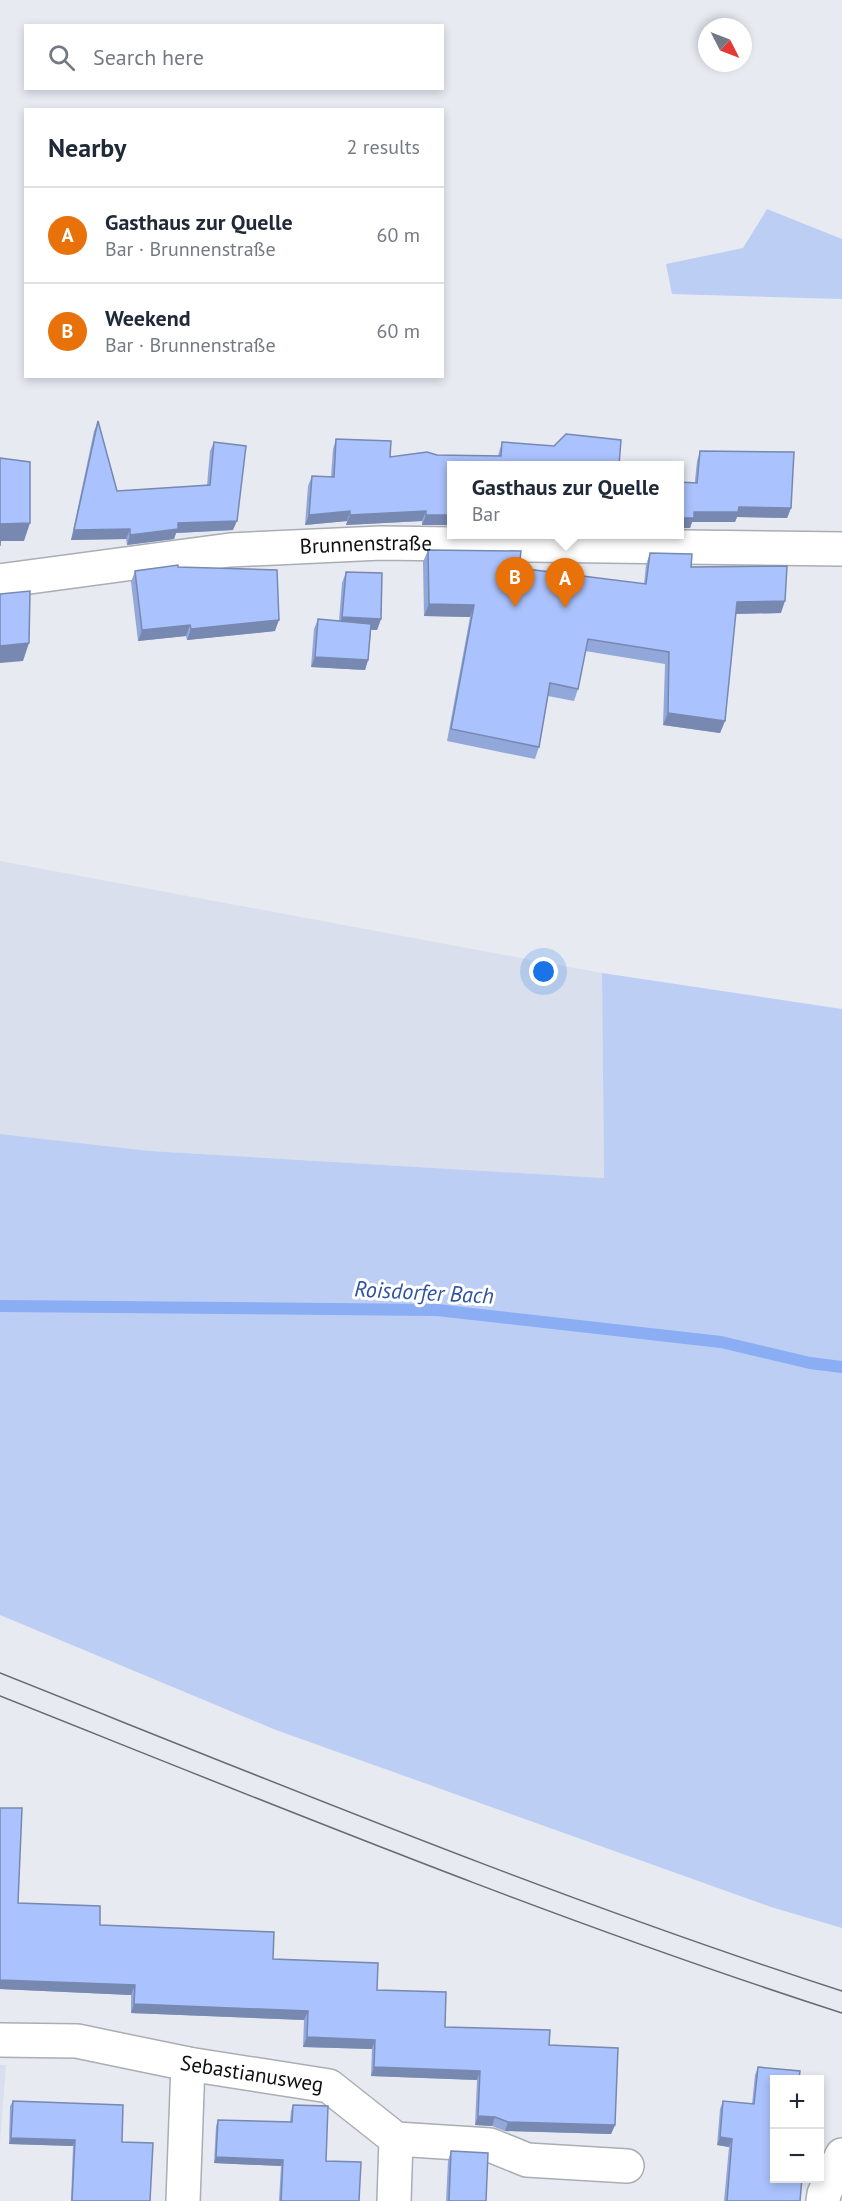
<!DOCTYPE html>
<html lang="en">
<head>
<meta charset="utf-8">
<style>
  :root { --surface:#fff; --page:#f2f2f3; --text:#1f2937; --muted:#747a83; --line:#e0e1e3; --accent:#db2777 }
  body { margin:0; font-family:"PT Sans",sans-serif; background:var(--page); color:var(--text) }
  .controls { position:absolute; right:18px; bottom:18px; display:grid; overflow:hidden; border-radius:0px; box-shadow:0 3px 9px #0003 }
  .controls button { width:54px; height:54px; display:grid; place-items:center; padding:0; border:0; border-bottom:2px solid var(--line); background:var(--surface); color:var(--text); font:30px sans-serif }
  .compass { position:absolute; left:698px; top:18px; width:54px; height:54px; border-radius:50%; background:var(--surface); box-shadow:0 3px 9px #0003; rotate:132deg }
  .you { position:absolute; left:544px; top:972px; width:21px; height:21px; margin:-15px; border:4px solid #fff; border-radius:50%; background:#1a73e8; box-shadow:0 0 0 9px #1a73e833 }
  .badge { display:grid; place-items:center; width:39px; height:39px; border-radius:50%; background:var(--accent); color:#fff; font-size:20px; font-weight:700 }
  .pin { position:absolute; translate:-50% -50px; filter:drop-shadow(0 2px 3px #0008) }
  .pin::after { content:''; position:absolute; top:32px; width:21px; height:18px; background:inherit; clip-path:polygon(0 0,100% 0,50% 100%) }
  .popup { position:absolute; left:447px; top:461px; width:237px; height:78px; box-sizing:border-box; display:grid; place-content:center; border-radius:0px; background:var(--surface); filter:drop-shadow(0 2px 4px #0005); font-size:20px; white-space:nowrap; color:var(--muted) }
  .popup b { font-size:22px; color:var(--text) }
  .popup::after { content:''; position:absolute; left:50%; top:100%; margin-left:-12px; border:12px solid transparent; border-top-color:var(--surface) }
  .list { margin:0; padding:0; list-style:none }
  h2 { display:flex; justify-content:space-between; align-items:center; height:78px; margin:0; padding:0 24px; font-size:26px }
  h2 small { font-size:20px; font-weight:400; color:var(--muted) }
  .list li { display:grid; grid-template-columns:39px 1fr auto; gap:18px; align-items:center; box-sizing:border-box; height:96px; padding:0 24px; border-top:2px solid var(--line) }
  .list b { display:block; font-size:22px; white-space:nowrap }
  .list p { margin:0; font-size:20px; white-space:nowrap; color:var(--muted) }
  .list em { font-size:20px; font-style:normal; color:var(--muted) }
  .icon { flex:none; width:33px; height:33px; fill:none; stroke:currentColor; stroke-width:2; stroke-linecap:round; stroke-linejoin:round }
  .map { position:relative; flex:none; width:842px; height:2201px; overflow:hidden }
  .search { position:absolute; background:var(--surface); box-shadow:0 3px 9px #0003; left:24px; top:24px; width:420px; height:66px; display:flex; align-items:center; gap:15px; box-sizing:border-box; padding:0 21px; border-radius:0px; color:var(--muted); font-size:22px }
  .panel { position:absolute; background:var(--surface); box-shadow:0 3px 9px #0003; left:24px; top:108px; width:420px; height:270px; border-radius:0px }
  .map>svg:first-child { display:block }
  .built { fill:#d9dfec }
  .green { fill:#bdcef5 }
  .lines { fill:none; stroke-linecap:round; stroke-linejoin:round }
  .stream { stroke:#8aadf4; stroke-width:12 }
  .minor-casing { stroke:#aaadb3; stroke-width:36 }
  .tertiary-casing { stroke:#aaadb3; stroke-width:36 }
  .minor { stroke:#fff; stroke-width:33 }
  .tertiary { stroke:#fff; stroke-width:33 }
  .tram { stroke:#696b6f; stroke-width:1.5 }
  .wall { fill:#92a7da }
  .shaded-wall { fill:#7788b1 }
  .building { fill:#aac2fd; stroke:#7788b1; stroke-width:1.5 }
  .labels { text-anchor:middle; stroke-width:6; stroke-linejoin:round; paint-order:stroke }
  .street-label { font-size:21px; fill:#0e0f11; stroke:#fff }
  .water-label { font-size:22px; font-style:italic; fill:#2d52a4; stroke:#fff }
</style>
</head>
<body>
<div class="map">
<svg width="842" height="2201" viewBox="0 0 842 2201">
  <rect width="100%" height="100%" fill="#e7eaf1"/>
  <g class="built">
    <polygon points="0,861 602,973 604,1178 150,1151 0,1134"/>
    <polygon points="0,2065 6,2065 0,2142"/>
  </g>
  <g class="green">
    <polygon points="767,209 842,239 842,299 672,294 666,264 743,248"/>
    <polygon points="602,973 842,1009 842,1928 771,1907 276,1730 0,1615 0,1134 150,1151 604,1178"/>
  </g>
  <g class="lines">
    <polyline class="stream" points="0,1306 437,1310 721,1342 810,1363 842,1367"/>
    <g class="minor-casing">
      <g id="minor">
        <path id="s1" d="M0,2040L77,2041L188,2064L329,2086L396,2139L490,2145L527,2160L627,2166"/>
        <polyline points="183,2201 188,2064"/>
        <polyline points="394,2201 396,2139"/>
        <polyline points="823,2201 824,2194 842,2155"/>
      </g>
    </g>
    <g class="tertiary-casing">
      <g id="tertiary">
        <path id="s2" d="M0,581L230,550L381,543L842,549"/>
      </g>
    </g>
    <use href="#minor" class="minor"/>
    <use href="#tertiary" class="tertiary"/>
    <g class="tram">
      <path d="M0,1673C279,1784 557,1899 842,1991"/>
      <path d="M0,1696C279,1807 556,1921 842,2013"/>
    </g>
  </g>
  <g class="wall">
    <polygon points="98,421 117,491 207,485 210,451 214,442 233,530 176,533 174,539 127,545 126,539 71,540 94,431"/>
    <polygon points="336,439 390,457 437,455 498,456 499,452 502,442 554,446 621,440 451,465 451,525 422,525 422,521 346,525 347,521 305,525 308,486 312,476 331,477 333,449"/>
    <polygon points="700,451 791,508 787,518 737,517 735,522 692,522 690,528 697,461"/>
    <polygon points="428,550 519,568 644,584 646,565 650,553 691,567 781,613 735,614 725,721 720,733 663,725 665,664 585,651 578,689 574,701 548,696 539,747 535,759 447,741 470,617 424,616 423,562"/>
    <polygon points="178,567 275,631 187,640 186,636 138,641 131,582 135,571"/>
    <polygon points="346,572 381,619 377,630 371,630 368,660 365,670 311,667 314,629 318,619 339,621 342,583"/>
    <polygon points="0,1808 18,1903 100,1925 273,1959 377,1990 445,2027 549,2045 615,2125 611,2134 505,2131 492,2126 475,2125 477,2080 371,2076 372,2049 303,2047 304,2020 131,2013 131,1995 0,1989"/>
    <polygon points="758,2067 774,2079 800,2201 724,2201 729,2147 717,2145 720,2109 723,2101 752,2104 755,2075"/>
    <polygon points="13,2101 122,2142 150,2201 71,2201 73,2146 9,2144 10,2106"/>
    <polygon points="293,2105 326,2161 359,2201 279,2201 281,2166 214,2163 216,2126 218,2120 290,2122 291,2111"/>
    <polygon points="451,2151 486,2201 446,2201 448,2161"/>
  </g>
  <g class="shaded-wall">
    <polygon points="739,507 791,508 787,518 737,517 735,522 692,522 690,528 679,528 679,518 694,512"/>
    <polygon points="350,511 347,521 305,525 309,515"/>
    <polygon points="426,511 422,521 346,525 350,515"/>
    <polygon points="426,515 451,515 451,525 422,525"/>
    <polygon points="237,521 233,530 176,533 174,539 127,545 130,535 178,523"/>
    <polygon points="30,523 24,541 0,541 1,524"/>
    <polygon points="130,529 126,539 71,540 74,530"/>
    <polygon points="785,601 781,613 732,614 737,602"/>
    <polygon points="429,604 474,605 470,617 424,616"/>
    <polygon points="342,617 381,619 377,630 338,628"/>
    <polygon points="279,620 275,631 187,640 191,629"/>
    <polygon points="190,625 186,636 138,641 142,630"/>
    <polygon points="29,643 23,661 0,663 0,646"/>
    <polygon points="315,657 368,660 365,670 311,667"/>
    <polygon points="668,713 725,721 720,733 663,725"/>
    <polygon points="0,1980 135,1985 131,1995 0,1989"/>
    <polygon points="134,2004 308,2011 304,2020 131,2013"/>
    <polygon points="307,2037 375,2040 372,2049 303,2047"/>
    <polygon points="374,2067 480,2071 477,2080 371,2076"/>
    <polygon points="478,2116 495,2117 492,2126 475,2125"/>
    <polygon points="508,2122 615,2125 611,2134 505,2131"/>
    <polygon points="720,2137 732,2139 729,2147 717,2145"/>
    <polygon points="11,2138 75,2140 73,2146 9,2144"/>
    <polygon points="216,2157 283,2160 281,2166 214,2163"/>
  </g>
  <g class="building">
    <polygon points="98,421 117,491 210,485 214,442 246,446 237,521 178,523 178,529 130,535 130,529 74,530"/>
    <polygon points="566,434 621,440 619,465 451,465 451,515 426,515 426,511 350,515 350,511 309,515 312,476 334,477 336,439 391,441 390,457 427,452 437,455 501,456 502,442 554,446"/>
    <polygon points="700,451 794,452 791,508 739,507 738,512 694,512 694,518 679,518 679,482 697,483"/>
    <polygon points="0,458 30,462 30,523 1,524 0,546"/>
    <polygon points="428,550 521,551 519,568 646,584 650,553 692,554 691,567 787,566 785,601 737,602 725,721 668,713 669,652 588,639 578,689 550,683 539,747 451,729 474,605 429,604"/>
    <polygon points="178,565 178,567 277,570 279,620 191,629 190,625 142,630 135,571"/>
    <polygon points="346,572 382,573 381,619 342,617"/>
    <polygon points="30,591 29,643 0,646 0,594"/>
    <polygon points="318,619 371,624 368,660 315,657"/>
    <polygon points="0,1808 22,1808 18,1903 100,1906 100,1925 274,1932 273,1959 378,1963 377,1990 446,1992 445,2027 550,2030 549,2045 618,2048 615,2125 508,2122 495,2117 478,2116 480,2071 374,2067 375,2040 307,2037 308,2011 134,2004 135,1985 0,1980"/>
    <polygon points="758,2067 800,2071 799,2079 774,2079 774,2178 802,2178 800,2201 727,2201 732,2139 720,2137 723,2101 754,2104"/>
    <polygon points="13,2101 123,2105 122,2142 153,2143 150,2201 72,2201 75,2140 11,2138"/>
    <polygon points="293,2105 328,2106 326,2161 361,2162 359,2201 281,2201 283,2160 216,2157 218,2120 292,2122"/>
    <polygon points="451,2151 488,2153 486,2201 449,2201"/>
  </g>
  <g class="labels">
    <g class="street-label">
      <text dy="7" stroke="none"><textPath href="#s2" startOffset="368">Brunnenstraße</textPath></text>
      <text dy="7" stroke="none"><textPath href="#s1" startOffset="255">Sebastianusweg</textPath></text>
    </g>
    <g class="water-label">
      <text transform="translate(424 1292) rotate(3)" y="8">Roisdorfer Bach</text>
    </g>
  </g>
</svg>
<div class="controls">
<button>+</button>
<button>−</button>
</div>
<svg class="compass" viewBox="-18 -18 36 36"><path d="M0-13l5 13h-10z" fill="#e53935"/><path d="M0 13l5-13h-10z" fill="#747a83"/></svg>
<div class="you"></div>
<div class="pin badge" style="left:565px;top:608px;background:#e8710a">A</div>
<div class="popup"><b>Gasthaus zur Quelle</b>Bar</div>
<div class="pin badge" style="left:515px;top:607px;background:#e8710a">B</div>
<div class="search"><svg class="icon" aria-label="search" viewBox="0 0 24 24"><circle cx="10" cy="10" r="6"/><path d="M15 15l6 6"/></svg>Search here</div>
<section class="panel">
<h2>Nearby<small>2 results</small></h2>
<ul class="list">
<li><span class="badge" style="background:#e8710a">A</span><div><b>Gasthaus zur Quelle</b><p>Bar · Brunnenstraße</p></div><em>60 m</em></li>
<li><span class="badge" style="background:#e8710a">B</span><div><b>Weekend</b><p>Bar · Brunnenstraße</p></div><em>60 m</em></li>
</ul>
</section>
</div>
</body>
</html>
